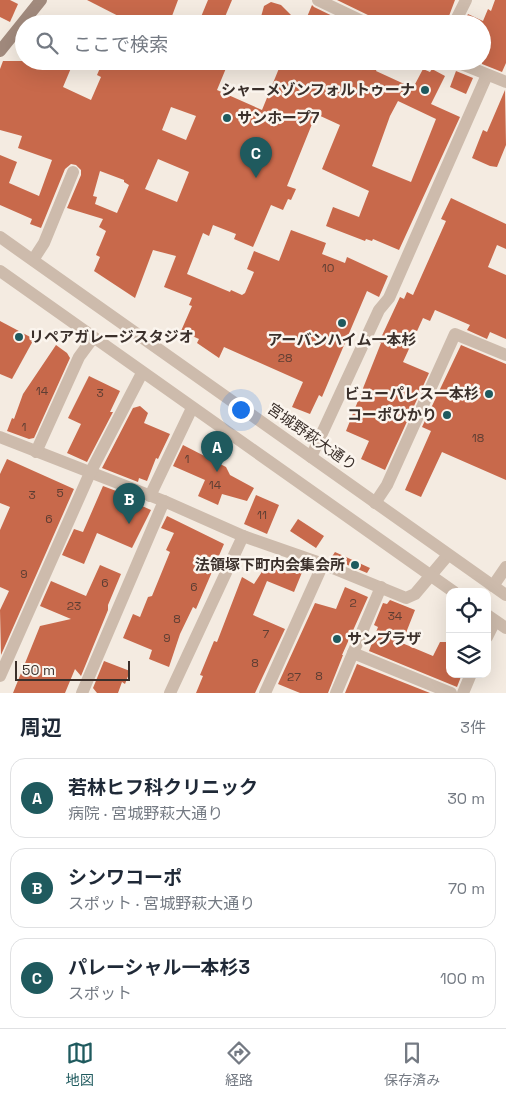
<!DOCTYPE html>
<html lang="ja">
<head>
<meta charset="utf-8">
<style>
  :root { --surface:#fff; --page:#f2f2f3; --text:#1f2937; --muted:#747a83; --line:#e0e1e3; --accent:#1f5a5e }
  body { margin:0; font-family:"Space Grotesk","Noto Sans JP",sans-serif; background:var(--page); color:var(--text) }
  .controls { position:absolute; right:15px; bottom:15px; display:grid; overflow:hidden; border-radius:10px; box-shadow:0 5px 20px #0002 }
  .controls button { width:45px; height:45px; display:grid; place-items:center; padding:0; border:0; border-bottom:1px solid var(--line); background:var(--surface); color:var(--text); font:25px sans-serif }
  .scale { position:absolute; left:15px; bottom:12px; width:115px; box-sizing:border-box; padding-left:5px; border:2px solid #3b302b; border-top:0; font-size:14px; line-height:18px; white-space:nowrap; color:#3b302b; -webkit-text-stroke:4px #fbf5ee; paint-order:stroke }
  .you { position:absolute; left:240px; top:409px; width:18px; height:18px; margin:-12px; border:4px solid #fff; border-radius:50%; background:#1a73e8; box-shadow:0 0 0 8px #1a73e833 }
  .badge { display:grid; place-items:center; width:32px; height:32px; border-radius:50%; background:var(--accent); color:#fff; font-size:16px; font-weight:700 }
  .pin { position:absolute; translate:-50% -41px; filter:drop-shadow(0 1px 2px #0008) }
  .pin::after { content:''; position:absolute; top:26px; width:18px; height:15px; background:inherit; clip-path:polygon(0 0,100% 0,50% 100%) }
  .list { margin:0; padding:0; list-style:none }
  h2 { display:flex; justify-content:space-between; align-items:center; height:65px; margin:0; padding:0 20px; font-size:21px }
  h2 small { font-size:16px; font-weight:400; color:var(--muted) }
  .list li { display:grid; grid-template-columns:32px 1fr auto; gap:15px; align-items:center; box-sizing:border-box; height:80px; margin:0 10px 10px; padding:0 10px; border:1px solid var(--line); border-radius:15px }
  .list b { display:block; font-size:19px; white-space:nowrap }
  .list p { margin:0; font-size:16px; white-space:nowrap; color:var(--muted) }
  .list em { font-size:16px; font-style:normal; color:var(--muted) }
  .icon { flex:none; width:28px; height:28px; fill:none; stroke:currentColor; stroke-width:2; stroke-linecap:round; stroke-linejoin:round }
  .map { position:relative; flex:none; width:506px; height:693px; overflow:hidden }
  .search { position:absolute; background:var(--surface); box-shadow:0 5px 20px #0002; left:15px; right:15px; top:15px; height:55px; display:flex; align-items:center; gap:12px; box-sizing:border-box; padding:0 18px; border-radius:28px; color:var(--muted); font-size:19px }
  .sheet { height:335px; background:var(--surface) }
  nav { display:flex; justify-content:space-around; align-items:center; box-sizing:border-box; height:70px; border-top:1px solid var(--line); background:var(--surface); font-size:14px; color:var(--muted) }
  nav a { display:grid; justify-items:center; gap:2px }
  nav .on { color:var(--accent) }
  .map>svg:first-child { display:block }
  .building { fill:#c8694b; fill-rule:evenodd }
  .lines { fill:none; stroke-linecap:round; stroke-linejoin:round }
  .minor { stroke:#cdbbac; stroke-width:12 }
  .tertiary { stroke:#cdbbac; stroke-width:12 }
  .secondary { stroke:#a18a7d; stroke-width:12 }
  .poi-dot { fill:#1f5a5e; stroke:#fbf5ee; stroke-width:2 }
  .labels { text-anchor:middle; stroke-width:5; stroke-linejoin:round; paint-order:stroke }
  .number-label { font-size:12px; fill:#5e3e33 }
  .poi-label { font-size:15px; font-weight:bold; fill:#3b302b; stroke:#fbf5ee; text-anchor:end }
  .street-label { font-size:15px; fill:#3b302b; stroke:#fbf5ee }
</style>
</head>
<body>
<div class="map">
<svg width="506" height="693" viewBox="0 0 506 693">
  <rect width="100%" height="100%" fill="#f4ebe1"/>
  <g class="building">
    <polygon points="0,0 10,0 18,4 10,22 0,17"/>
    <polygon points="87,0 178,0 169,24 134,24"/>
    <polygon points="208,0 232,0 222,24 198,24"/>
    <polygon points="337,0 455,0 446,24 376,24 372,17"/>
    <polygon points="495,0 506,0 506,63 502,72 482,64 482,24 463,24 468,14 483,21 488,9 491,11"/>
    <polygon points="271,2 281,5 300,24 259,24 264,6"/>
    <polygon points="312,5 314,7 349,24 304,24"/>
    <path d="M3,61H74L63,87L91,100L101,77L97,75L103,61H229L217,90L262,110L282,61H380L376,71L413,88L423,69L430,72L432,69L445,76L431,104L460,117L399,250L373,239L372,241L366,239L365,241L326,226L333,207L359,217L369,191L322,169L340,125L316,114L287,186L296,189L291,200L288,199L283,210L271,205L253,247L234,239L236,234L213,225L209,236L203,233L187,274L230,292L231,290L242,295L245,293L254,272L247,269L254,251L279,261L291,230L326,243L322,254L345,263L347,257L388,276L379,297L367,291L322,397L319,395L310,414L292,407L303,382L224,347L219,358L197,343L199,339L181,331L192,306L189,305L192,298L164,287L176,256L153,250L135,298L94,271L100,257L96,255L106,231L99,227L103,219L67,208L81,175V170L76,165L71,164L65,169L41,228L30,224L32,219L0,205V155L17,162L9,183L39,196L52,160L18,148L22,136L0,130V69ZM398,101L436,119L411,182L372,166L390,116ZM171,107L196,116L186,140L162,130ZM158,159L189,172L177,202L145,189ZM100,171L124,180V182L129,185L117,213L95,204L97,197L93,196Z"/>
    <polygon points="456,71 473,78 466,94 450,87"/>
    <polygon points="505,90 506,145 497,167 490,166 472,158 483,130 487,132"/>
    <polygon points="451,198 506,224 506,249 497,245 488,267 506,275 506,339 490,332 487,339 467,330 470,325 435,310 430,321 423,318 403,362 429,373 385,470 361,459 369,441 346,431 381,343 379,342 400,297 404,299 407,292 413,295 446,221 441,219"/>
    <polygon points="0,321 34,339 12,379 0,374"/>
    <polygon points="56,345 67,353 70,358 34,438 29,439 7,431 12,418 14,419 23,394"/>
    <polygon points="461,345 506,364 506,480 442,452 421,497 405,490 431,431 422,427"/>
    <polygon points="89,376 120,391 110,412 113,412 87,462 67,453 81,424 68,418"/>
    <polygon points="140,406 148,413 144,423 170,434 158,459 156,458 147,481 139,478 138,482 102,468 133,408"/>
    <polygon points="183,445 226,467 230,475 254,488 247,501 222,494 218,505 198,496 205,480 173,466"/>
    <polygon points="7,459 74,489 1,655 0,610 9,591 0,587 0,530 10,507 0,503 0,474"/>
    <polygon points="103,486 132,497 131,501 151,510 132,548 97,533 84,564 62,555 74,529 83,532"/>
    <polygon points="256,495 279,505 267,534 244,524"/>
    <polygon points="167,516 224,544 196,609 193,607 180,634 169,667 149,659 152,650 123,638 133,614 140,617 148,597 152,596 170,552 166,550 174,533 161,528"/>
    <polygon points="298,519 324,536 316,548 290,531"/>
    <polygon points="335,552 370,568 367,573 331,558"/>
    <polygon points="279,560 303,570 294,592 267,581 253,615 285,629 255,693 196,693 203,676 200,675 214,641 217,642 242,577 254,584 267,564 275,569"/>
    <polygon points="100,565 121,574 108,605 108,610 81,676 75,669 65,693 13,693 40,626 71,619 40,606 51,581 86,596"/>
    <polygon points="345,587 368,597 342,655 343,655 328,693 300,693 278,684 315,603 336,609"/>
    <polygon points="390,600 415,610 402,643 433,656 440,642 450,642 450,674 462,674 457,687 369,651 378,627 374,625 383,603 387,604"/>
    <polygon points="104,661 130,671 125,684 122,682 118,693 97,693 93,688"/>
    <polygon points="357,664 430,693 345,693"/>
  </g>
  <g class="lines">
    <g class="minor">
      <polyline points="318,0 368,24"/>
      <polyline points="454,24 466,0"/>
      <polyline points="454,61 506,82"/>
      <polyline points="33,260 44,243 73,172"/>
      <polyline points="0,437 164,501 243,536 323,564 406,598 415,594 448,555"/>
      <polyline points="36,452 79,357 93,338"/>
      <polyline points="311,457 379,310 389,298 487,75"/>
      <polyline points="150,496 192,408"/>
      <polyline points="375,503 387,485 455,334 506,355"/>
      <polyline points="493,586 506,567"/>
      <polyline points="487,637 495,621"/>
      <polyline points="353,653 451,693"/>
      <polyline points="0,676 90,473 142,373"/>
      <polyline points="82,693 164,501"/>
      <polyline points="170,693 243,536"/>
      <polyline points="265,693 323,564"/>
      <polyline points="336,693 381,587"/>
      <polyline points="463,693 471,674"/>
    </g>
    <g class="tertiary">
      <polyline points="0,237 506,595"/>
      <polyline points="0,271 454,592"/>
      <polyline points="487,615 506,628"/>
    </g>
    <polyline class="secondary" points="0,51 41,0"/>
  </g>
  <g class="poi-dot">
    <circle cx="425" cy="90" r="5"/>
    <circle cx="227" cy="118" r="5"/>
    <circle cx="342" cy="323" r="5"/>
    <circle cx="19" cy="337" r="5"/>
    <circle cx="489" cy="394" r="5"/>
    <circle cx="447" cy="415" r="5"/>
    <circle cx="355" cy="565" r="5"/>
    <circle cx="337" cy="639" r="5"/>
  </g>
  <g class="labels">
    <g class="number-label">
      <text x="328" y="272">10</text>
      <text x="285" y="362">28</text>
      <text x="42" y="395">14</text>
      <text x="100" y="397">3</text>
      <text x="24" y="431">1</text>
      <text x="478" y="442">18</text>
      <text x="187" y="463">1</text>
      <text x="215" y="489">14</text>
      <text x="60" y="497">5</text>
      <text x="32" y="499">3</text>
      <text x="262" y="519">11</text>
      <text x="49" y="523">6</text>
      <text x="24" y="578">9</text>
      <text x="105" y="587">6</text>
      <text x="194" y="591">6</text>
      <text x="353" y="607">2</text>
      <text x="74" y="610">23</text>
      <text x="395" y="620">34</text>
      <text x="177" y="623">8</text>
      <text x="266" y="638">7</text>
      <text x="167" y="642">9</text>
      <text x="255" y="667">8</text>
      <text x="319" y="680">8</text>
      <text x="294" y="681">27</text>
    </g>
    <g class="poi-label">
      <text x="415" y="95">シャーメゾンフォルトゥーナ</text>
      <text x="237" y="123" text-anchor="start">サンホープ7</text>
      <text x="29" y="342" text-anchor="start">リペアガレージスタジオ</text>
      <text x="342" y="345" text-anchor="middle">アーバンハイム一本杉</text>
      <text x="479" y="399">ビューパレス一本杉</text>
      <text x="437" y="420">コーポひかり</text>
      <text x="345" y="570">法領塚下町内会集会所</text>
      <text x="347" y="644" text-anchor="start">サンプラザ</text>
    </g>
    <g class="street-label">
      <text transform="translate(312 437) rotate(35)" y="5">宮城野萩大通り</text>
    </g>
  </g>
</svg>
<div class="controls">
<button><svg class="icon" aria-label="locate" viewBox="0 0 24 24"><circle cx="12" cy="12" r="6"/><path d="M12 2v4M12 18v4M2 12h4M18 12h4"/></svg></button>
<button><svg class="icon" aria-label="layers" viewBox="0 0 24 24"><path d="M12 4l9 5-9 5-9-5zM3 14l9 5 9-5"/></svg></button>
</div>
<div class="scale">50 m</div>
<div class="you"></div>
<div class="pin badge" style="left:217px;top:472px">A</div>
<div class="pin badge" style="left:129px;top:524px">B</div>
<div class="pin badge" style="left:256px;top:178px">C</div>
<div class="search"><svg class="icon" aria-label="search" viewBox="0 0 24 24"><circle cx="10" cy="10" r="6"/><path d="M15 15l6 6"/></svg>ここで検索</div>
</div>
<section class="sheet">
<h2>周辺<small>3件</small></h2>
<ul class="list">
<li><span class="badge">A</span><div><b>若林ヒフ科クリニック</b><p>病院 · 宮城野萩大通り</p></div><em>30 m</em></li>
<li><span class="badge">B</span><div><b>シンワコーポ</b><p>スポット · 宮城野萩大通り</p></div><em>70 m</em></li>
<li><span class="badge">C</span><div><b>パレーシャル一本杉3</b><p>スポット</p></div><em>100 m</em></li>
</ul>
</section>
<nav>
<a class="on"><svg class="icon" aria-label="map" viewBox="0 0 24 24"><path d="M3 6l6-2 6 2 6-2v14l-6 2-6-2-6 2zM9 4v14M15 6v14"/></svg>地図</a>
<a><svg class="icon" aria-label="directions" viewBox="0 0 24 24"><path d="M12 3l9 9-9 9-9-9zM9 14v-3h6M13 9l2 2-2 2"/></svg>経路</a>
<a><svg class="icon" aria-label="saved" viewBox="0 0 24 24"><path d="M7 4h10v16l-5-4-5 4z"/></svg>保存済み</a>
</nav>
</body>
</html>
